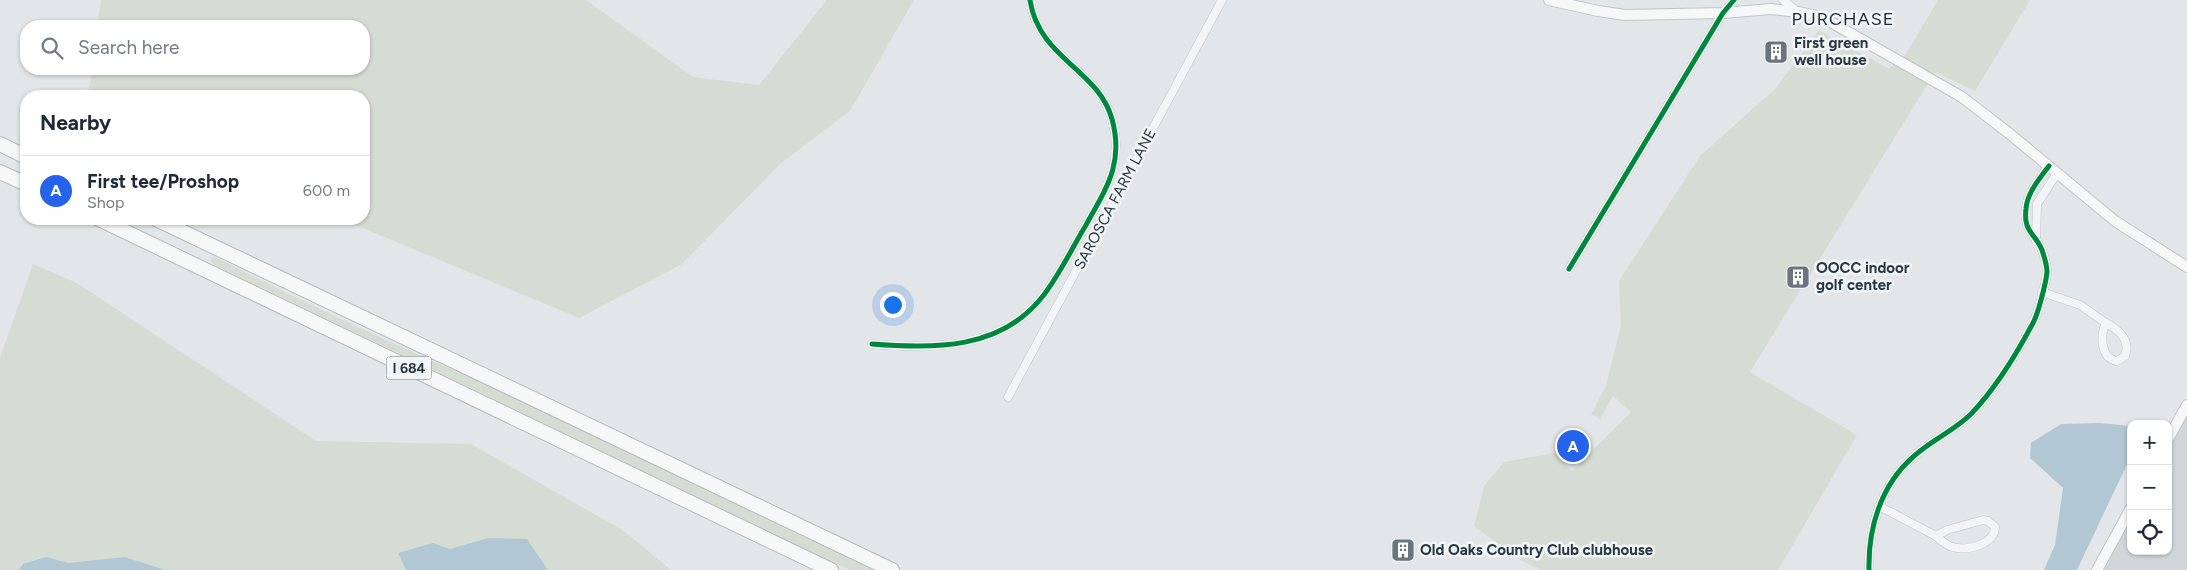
<!DOCTYPE html>
<html lang="en">
<head>
<meta charset="utf-8">
<style>
  :root { --surface:#fff; --page:#f2f2f3; --text:#1f2937; --muted:#747a83; --line:#e0e1e3; --accent:#2563eb }
  body { margin:0; font-family:Figtree,sans-serif; background:var(--page); color:var(--text) }
  .controls { position:absolute; right:15px; bottom:15px; display:grid; overflow:hidden; border-radius:10px; box-shadow:0 1px 4px #0004 }
  .controls button { width:45px; height:45px; display:grid; place-items:center; padding:0; border:0; border-bottom:1px solid var(--line); background:var(--surface); color:var(--text); font:25px sans-serif }
  .you { position:absolute; left:892px; top:304px; width:18px; height:18px; margin:-12px; border:4px solid #fff; border-radius:50%; background:#1a73e8; box-shadow:0 0 0 8px #1a73e833 }
  .badge { display:grid; place-items:center; width:32px; height:32px; border-radius:50%; background:var(--accent); color:#fff; font-size:16px; font-weight:700 }
  .pin { position:absolute; translate:-50% -50%; border:2px solid #fff; box-shadow:0 1px 5px #0006 }
  .list { margin:0; padding:0; list-style:none }
  h2 { display:flex; justify-content:space-between; align-items:center; height:65px; margin:0; padding:0 20px; font-size:21px }
  h2 small { font-size:16px; font-weight:400; color:var(--muted) }
  .list li { display:grid; grid-template-columns:32px 1fr auto; gap:15px; align-items:center; box-sizing:border-box; height:70px; padding:0 20px; border-top:1px solid var(--line) }
  .list b { display:block; font-size:19px; white-space:nowrap }
  .list p { margin:0; font-size:16px; white-space:nowrap; color:var(--muted) }
  .list em { font-size:16px; font-style:normal; color:var(--muted) }
  .icon { flex:none; width:28px; height:28px; fill:none; stroke:currentColor; stroke-width:2; stroke-linecap:round; stroke-linejoin:round }
  .map { position:relative; flex:none; width:2187px; height:570px; overflow:hidden }
  .search { position:absolute; background:var(--surface); box-shadow:0 1px 4px #0004; left:20px; top:20px; width:350px; height:55px; display:flex; align-items:center; gap:12px; box-sizing:border-box; padding:0 18px; border-radius:20px; color:var(--muted); font-size:19px }
  .panel { position:absolute; background:var(--surface); box-shadow:0 1px 4px #0004; left:20px; top:90px; width:350px; height:135px; border-radius:20px }
  .map>svg:first-child { display:block }
  .built { fill:#d1d6db }
  .green { fill:#d5dcd3 }
  .water { fill:#b1c8d4 }
  .lines { fill:none; stroke-linecap:round; stroke-linejoin:round }
  .minor-casing { stroke:#c1c4c6; stroke-width:9 }
  .secondary-casing { stroke:#c1c4c6; stroke-width:12 }
  .motorway-casing { stroke:#b5b9bd; stroke-width:16 }
  .minor { stroke:#f2f4f5; stroke-width:8 }
  .secondary { stroke:#f6f7f7; stroke-width:10 }
  .motorway { stroke:#f6f7f7; stroke-width:14 }
  .cycleway-casing { stroke:#f1f5f7; stroke-width:8 }
  .cycleway { stroke:#00873e; stroke-width:5 }
  .labels { text-anchor:middle; stroke-width:5; stroke-linejoin:round; paint-order:stroke }
  .shield { fill:#f1f5f7; stroke:#657078; stroke-width:1 }
  .shield-label { font-size:14px; font-weight:bold; fill:#293742 }
  .poi-label { font-size:15px; font-weight:bold; fill:#293742; stroke:#f1f5f7; text-anchor:start }
  .street-label { font-size:15px; fill:#293742; stroke:#f1f5f7 }
  .quarter-label { font-size:18px; letter-spacing:1px; fill:#1b2833; stroke:#f1f5f7 }
</style>
</head>
<body>
<div class="map">
<svg width="2187" height="570" viewBox="0 0 2187 570">
  <rect width="100%" height="100%" fill="#e3e6e8"/>
  <polygon class="built" points="2187,405 2187,570 2097,570 2131,508 2131,551 2168,551 2168,440"/>
  <g class="green">
    <polygon points="101,0 586,0 693,77 759,85 827,0 914,0 850,111 780,164 682,264 579,318 341,219 364,219 364,96 88,96 92,69 364,69 364,26 97,26"/>
    <polygon points="1938,0 2030,0 1975,91 1935,72 1750,372 1857,435 1778,570 1540,570 1515,557 1474,526 1484,486 1504,462 1555,453 1572,471 1631,412 1613,396 1600,419 1591,414 1606,386 1621,326 1619,281 1700,156 1776,88 1819,30 1889,69 1906,54"/>
    <path d="M212,257L219,259C308,305 400,348 493,387L874,570H850L780,537L214,265L211,261Z"/>
    <polygon points="33,264 77,283 316,441 471,444 624,531 671,570 0,570 0,358"/>
  </g>
  <g class="water">
    <polygon points="2100,423 2131,426 2131,456 2077,570 2044,570 2055,545 2063,488 2030,458 2031,443 2061,424"/>
    <polygon points="488,538 527,539 548,570 406,570 398,553 433,543 450,549"/>
    <polygon points="46,557 68,563 125,557 165,570 19,570 23,564"/>
  </g>
  <g class="lines">
    <g class="minor-casing">
      <g id="minor">
        <polyline points="1783,0 1798,12"/>
        <polyline points="2036,241 2037,204 2057,173"/>
        <polyline points="1569,269 1723,13 1734,0"/>
        <polyline points="2042,292 2080,305 2106,323"/>
        <path d="M2106,323C2119,330 2131,340 2125,356L2117,361C2100,358 2100,335 2106,323Z"/>
        <path d="M872,344C934,349 1001,350 1043,296C1060,274 1072,248 1086,225C1107,187 1124,163 1112,119C1098,69 1039,59 1030,0"/>
        <polyline points="1008,397 1222,0"/>
        <polyline points="1879,506 1936,536"/>
        <path d="M1983,520L1988,521L1995,527C1995,543 1971,550 1957,548C1948,547 1942,542 1936,536L1947,530Z"/>
        <path d="M1869,570C1868,528 1881,485 1913,457C1931,440 1954,431 1971,414C1996,388 2016,355 2033,323C2038,314 2046,283 2047,272C2047,266 2044,256 2042,250C2035,233 2023,232 2026,209C2027,193 2040,178 2049,166"/>
      </g>
    </g>
    <g class="secondary-casing">
      <g id="secondary">
        <polyline points="1549,0 1598,11 1625,15 1723,13 1771,9 1798,12 1822,17 1962,97 2010,134 2115,221 2187,267"/>
        <polyline points="2168,439 2187,405"/>
        <polyline points="2097,570 2131,508"/>
      </g>
    </g>
    <g class="motorway-casing">
      <g id="motorway">
        <polyline points="0,144 26,157"/>
        <polyline points="0,172 26,184"/>
        <polyline points="99,219 831,570"/>
        <polyline points="156,219 892,570"/>
      </g>
    </g>
    <use href="#minor" class="minor"/>
    <use href="#secondary" class="secondary"/>
    <use href="#motorway" class="motorway"/>
    <g class="cycleway-casing">
      <g id="cycleway">
        <polyline points="1569,269 1723,13 1734,0"/>
        <path d="M872,344C934,349 1001,350 1043,296C1060,274 1072,248 1086,225C1107,187 1124,163 1112,119C1098,69 1039,59 1030,0"/>
        <path d="M1869,570C1868,528 1881,485 1913,457C1931,440 1954,431 1971,414C1996,388 2016,355 2033,323C2038,314 2046,283 2047,272C2047,266 2044,256 2042,250C2035,233 2023,232 2026,209C2027,193 2040,178 2049,166"/>
      </g>
    </g>
    <use href="#cycleway" class="cycleway"/>
  </g>
  <defs>
    <g id="building-square" transform="scale(1.25)"><rect x="-9" y="-9" width="18" height="18" rx="4" fill="#6a747c" stroke="#f1f5f7"/><path d="M-4-6H4V6H1V3H-1V6H-4ZM-2.5-4.3h1.7v1.8h-1.7ZM.8-4.3h1.7v1.8H.8ZM-2.5-1h1.7V.8h-1.7ZM.8-1h1.7V.8H.8Z" fill="#fff"/></g>
  </defs>
  <g fill-rule="evenodd">
    <use href="#building-square" x="1776" y="52"/>
    <use href="#building-square" x="1798" y="277"/>
    <use href="#building-square" x="1403" y="550"/>
  </g>
  <g class="labels">
    <rect class="shield" x="386.5" y="356.5" width="45" height="23" rx="4"/>
    <g class="shield-label">
      <text x="409" y="373">I 684</text>
    </g>
    <g class="poi-label">
      <text x="1794" y="48">First green<tspan x="1794" dy="17">well house</tspan></text>
      <text x="1816" y="273">OOCC indoor<tspan x="1816" dy="17">golf center</tspan></text>
      <text x="1420" y="555">Old Oaks Country Club clubhouse</text>
    </g>
    <g class="street-label">
      <text transform="translate(1115 199) rotate(-62)" y="5">SAROSCA FARM LANE</text>
    </g>
    <g class="quarter-label">
      <text x="1843" y="25">PURCHASE</text>
    </g>
  </g>
</svg>
<div class="controls">
<button>+</button>
<button>−</button>
<button><svg class="icon" aria-label="locate" viewBox="0 0 24 24"><circle cx="12" cy="12" r="6"/><path d="M12 2v4M12 18v4M2 12h4M18 12h4"/></svg></button>
</div>
<div class="you"></div>
<div class="pin badge" style="left:1573px;top:446px">A</div>
<div class="search"><svg class="icon" aria-label="search" viewBox="0 0 24 24"><circle cx="10" cy="10" r="6"/><path d="M15 15l6 6"/></svg>Search here</div>
<section class="panel">
<h2>Nearby<small></small></h2>
<ul class="list">
<li><span class="badge">A</span><div><b>First tee/Proshop</b><p>Shop</p></div><em>600 m</em></li>
</ul>
</section>
</div>
</body>
</html>
